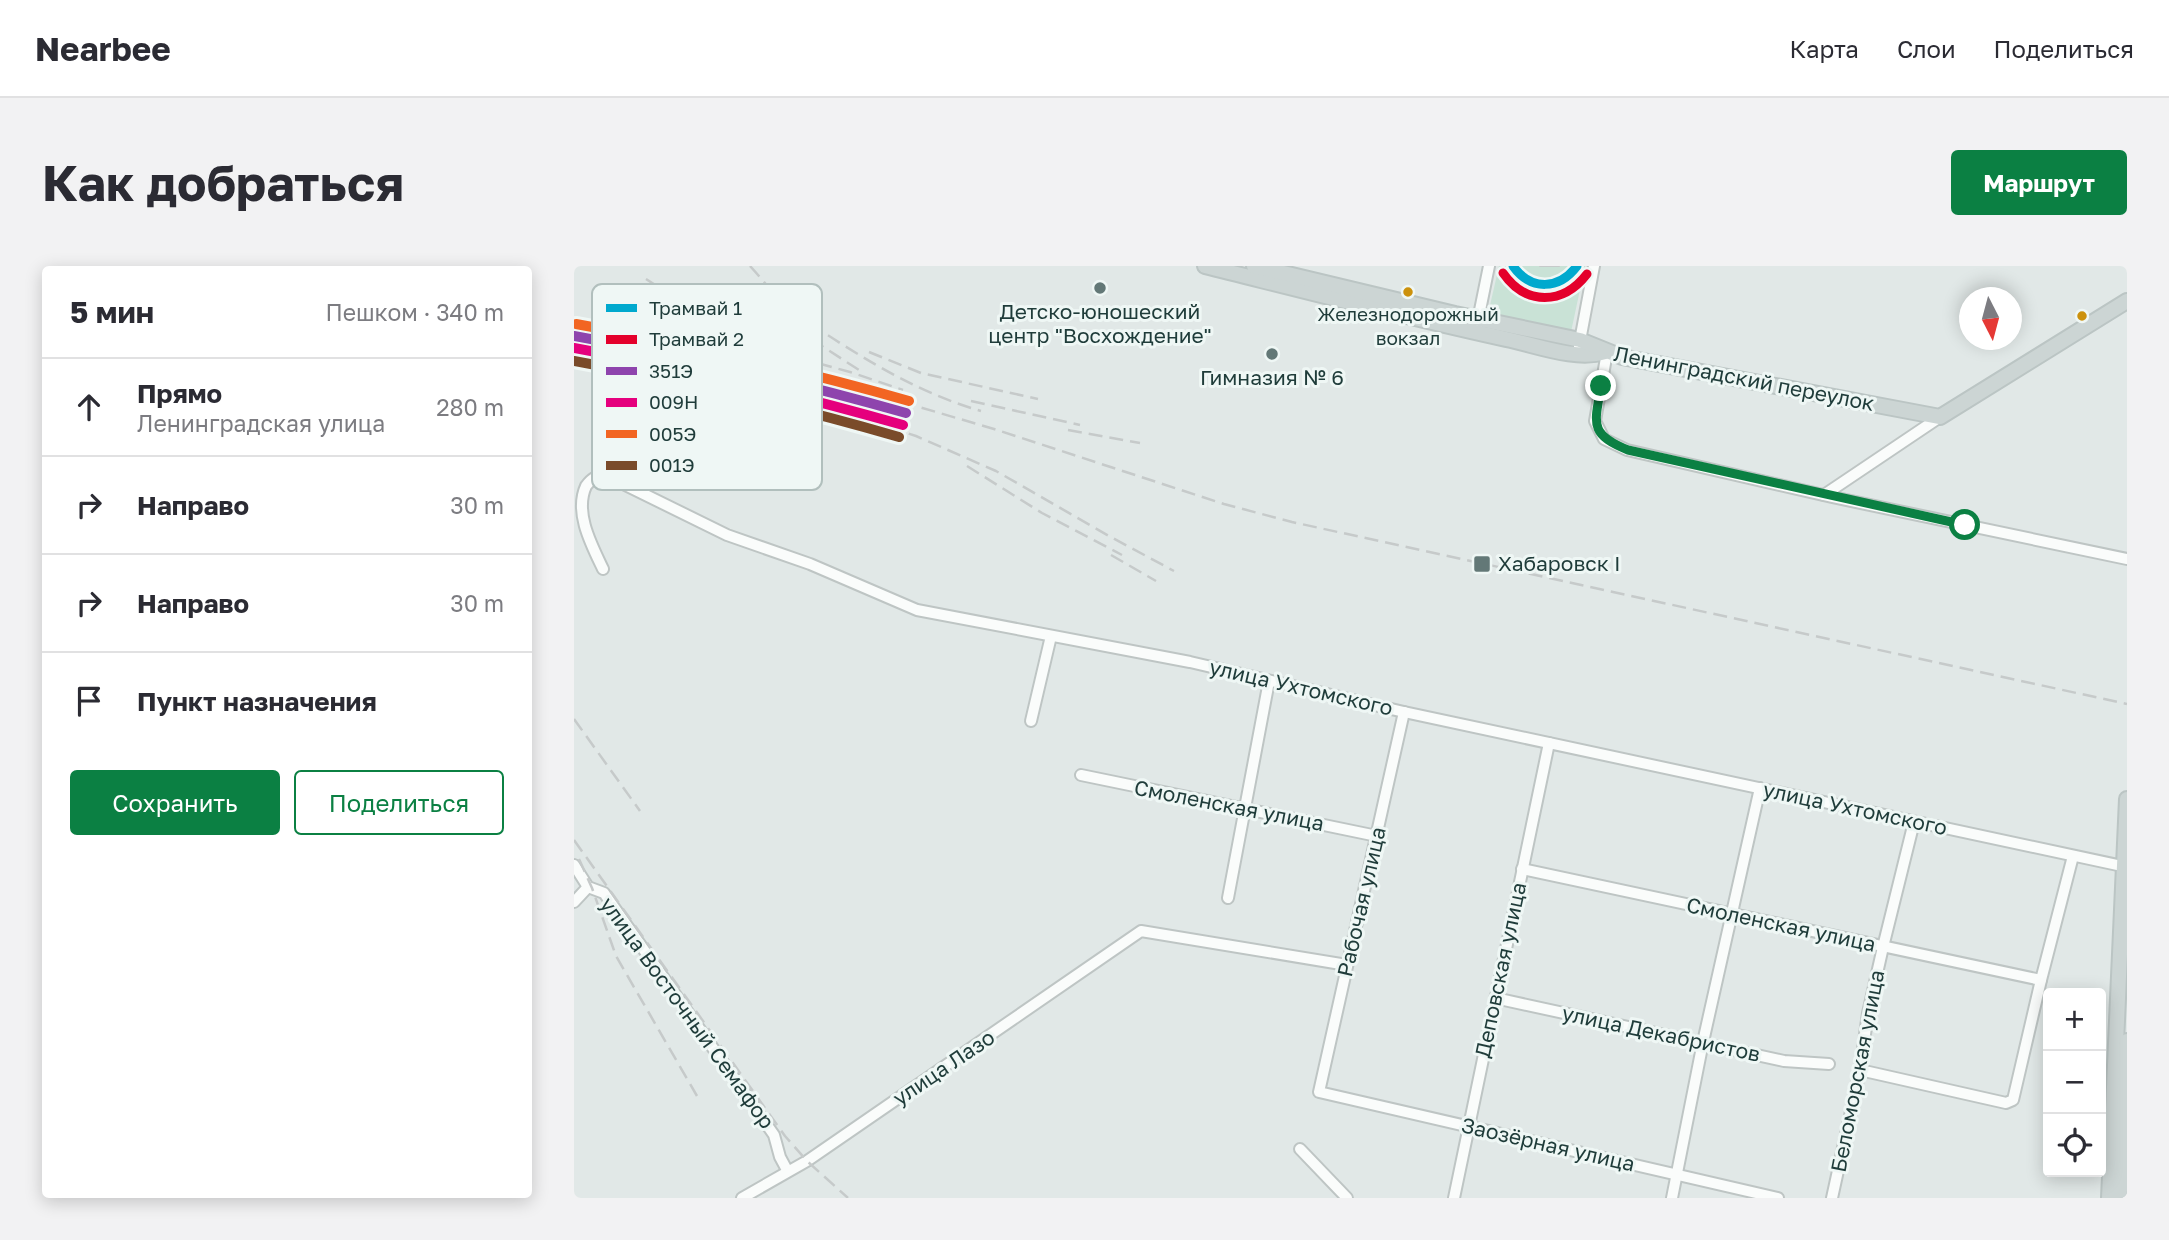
<!DOCTYPE html>
<html lang="ru">
<head>
<meta charset="utf-8">
<style>
  :root { --surface:#fff; --page:#f2f2f3; --text:#2b2b33; --muted:#7c7c81; --line:#e1e1e2; --accent:#0b8043 }
  body { margin:0; font-family:"Golos Text",sans-serif; background:var(--page); color:var(--text) }
  .controls { position:absolute; right:21px; bottom:21px; display:grid; overflow:hidden; border-radius:7px; box-shadow:0 4px 18px #0003 }
  .controls button { width:63px; height:63px; display:grid; place-items:center; padding:0; border:0; border-bottom:2px solid var(--line); background:var(--surface); color:var(--text); font:35px sans-serif }
  .compass { position:absolute; left:1385px; top:21px; width:63px; height:63px; border-radius:50%; background:var(--surface); box-shadow:0 4px 18px #0003; rotate:174deg }
  .stop { position:absolute; width:21px; height:21px; margin:-16px; border:5px solid #0b8043; border-radius:50%; background:#fff }
  .stop.end { background:#0b8043; border-color:#fff; box-shadow:0 2px 7px #0008 }
  .list { margin:0; padding:0; list-style:none }
  h2 { display:flex; justify-content:space-between; align-items:center; height:91px; margin:0; padding:0 28px; font-size:30px }
  h2 small { font-size:23px; font-weight:400; color:var(--muted) }
  .list li { display:grid; grid-template-columns:46px 1fr auto; gap:21px; align-items:center; box-sizing:border-box; height:98px; padding:0 28px; border-top:2px solid var(--line) }
  .list b { display:block; font-size:26px; white-space:nowrap }
  .list p { margin:0; font-size:23px; white-space:nowrap; color:var(--muted) }
  .list em { font-size:23px; font-style:normal; color:var(--muted) }
  .actions { display:flex; gap:14px; padding:21px 28px }
  .actions a { flex:1; padding:16px 0; border:2px solid var(--accent); border-radius:7px; text-align:center; font-size:24px; color:var(--accent) }
  .actions .main { background:var(--accent); color:#fff }
  .icon { flex:none; width:38px; height:38px; fill:none; stroke:currentColor; stroke-width:2; stroke-linecap:round; stroke-linejoin:round }
  .map { position:relative; flex:none; width:1553px; height:932px; overflow:hidden; border-radius:7px }
  header { display:flex; align-items:center; gap:42px; box-sizing:border-box; height:98px; padding:0 35px; background:var(--surface); border-bottom:2px solid var(--line) }
  header strong { font-size:33px }
  nav { display:flex; gap:38px; margin-inline-start:auto; font-size:24px }
  .intro { display:flex; align-items:center; justify-content:space-between; box-sizing:border-box; height:168px; padding:0 42px }
  h1 { margin:0; font-size:49px }
  .button { padding:18px 32px; border-radius:7px; background:var(--accent); color:#fff; font-size:24px; font-weight:700 }
  main { display:flex; gap:42px; padding:0 42px }
  aside { flex:1; background:var(--surface); border-radius:7px; box-shadow:0 4px 18px #0003 }
  .map>svg:first-child { display:block }
  .green { fill:#c9e2d6 }
  .lines { fill:none; stroke-linecap:round; stroke-linejoin:round }
  .minor-casing { stroke:#bec5c4; stroke-width:14 }
  .major-casing { stroke:#bbc5c4; stroke-width:18 }
  .minor { stroke:#fafcfb; stroke-width:10 }
  .major { stroke:#ccd5d4; stroke-width:14 }
  .tram { stroke:#c6caca; stroke-width:2 }
  .rail { stroke:#c6caca; stroke-width:2.5; stroke-dasharray:14 7; stroke-linecap:butt }
  .rail-1-casing { stroke:#eff7f5; stroke-width:16 }
  .rail-2-casing { stroke:#eff7f5; stroke-width:16 }
  .rail-3-casing { stroke:#eff7f5; stroke-width:16 }
  .rail-4-casing { stroke:#eff7f5; stroke-width:16 }
  .rail-1 { stroke:#8e44ad; stroke-width:10 }
  .rail-2 { stroke:#e5007d; stroke-width:10 }
  .rail-3 { stroke:#f26522; stroke-width:10 }
  .rail-4 { stroke:#7a4b2a; stroke-width:10 }
  .tram-1-casing { stroke:#eff7f5; stroke-width:14 }
  .tram-2-casing { stroke:#eff7f5; stroke-width:14 }
  .tram-1 { stroke:#00a9ce; stroke-width:9 }
  .tram-2 { stroke:#e4002b; stroke-width:9 }
  .route { stroke:#0b8043; stroke-width:9 }
  .poi-dot { fill:#637877; stroke:#eff7f5; stroke-width:2.5 }
  .bus-dot { fill:#cc910c; stroke:#eff7f5; stroke-width:2.5 }
  .labels { text-anchor:middle; stroke-width:6; stroke-linejoin:round; paint-order:stroke }
  .bus-label { font-size:19px; fill:#1f3c3a; stroke:#eff7f5 }
  .poi-label { font-size:21px; fill:#1f3c3a; stroke:#eff7f5 }
  .street-label { font-size:21px; fill:#1f3c3a; stroke:#eff7f5 }
  .key { fill:#eff7f5; stroke:#b1bfbd; stroke-width:2 }
  .key-label { font-size:19px; fill:#1f3c3a }
</style>
</head>
<body>
<header>
<strong>Nearbee</strong>
<nav><a>Карта</a><a>Слои</a><a>Поделиться</a></nav>
</header>
<div class="intro"><h1>Как добраться</h1><a class="button">Маршрут</a></div>
<main>
<aside>
<h2>5 мин<small>Пешком · 340 m</small></h2>
<ul class="list">
<li><svg class="icon" aria-label="ahead" viewBox="0 0 24 24"><path d="M12 20V5M6 11l6-6 6 6"/></svg><div><b>Прямо</b><p>Ленинградская улица</p></div><em>280 m</em></li>
<li><svg class="icon" aria-label="right" viewBox="0 0 24 24"><path d="M7 20v-9h11M14 6l5 5-5 5"/></svg><div><b>Направо</b></div><em>30 m</em></li>
<li><svg class="icon" aria-label="right" viewBox="0 0 24 24"><path d="M7 20v-9h11M14 6l5 5-5 5"/></svg><div><b>Направо</b></div><em>30 m</em></li>
<li><svg class="icon" aria-label="arrive" viewBox="0 0 24 24"><path d="M6 21V4h12l-3 4 3 4H6"/></svg><div><b>Пункт назначения</b></div></li>
</ul>
<div class="actions"><a class="main">Сохранить</a><a>Поделиться</a></div>
</aside>
<div class="map">
<svg width="1553" height="932" viewBox="0 0 1553 932">
  <rect width="100%" height="100%" fill="#e1e8e7"/>
  <polygon class="green" points="925,0 1011,0 997,66 914,48"/>
  <g class="lines">
    <g class="minor-casing">
      <g id="minor">
        <polyline points="903,59 915,0"/>
        <polyline points="1005,80 1020,0"/>
        <polyline points="1033,86 1021,155 1030,173 1053,184 1258,231 1553,293"/>
        <polyline points="1250,229 1366,151"/>
        <path d="M29,303C17,278 0,246 12,220C18,212 22,210 31,209L153,269L236,298L343,344L616,396L830,446L1553,601"/>
        <polyline points="830,446 745,826 1204,932"/>
        <polyline points="457,455 477,370"/>
        <polyline points="507,509 803,570"/>
        <polyline points="0,599 14,621 30,627 200,869 206,891 213,904"/>
        <polyline points="948,603 1467,714"/>
        <polyline points="654,632 695,415"/>
        <polyline points="0,636 14,621"/>
        <polyline points="921,732 1210,795 1255,798"/>
        <polyline points="1286,804 1432,837 1439,834 1467,714 1499,590"/>
        <polyline points="726,883 773,932"/>
        <polyline points="168,932 233,895 567,665 773,699"/>
        <polyline points="880,932 975,477"/>
        <polyline points="1098,932 1129,776 1186,522"/>
        <polyline points="1258,932 1286,804 1294,747 1309,681 1340,556"/>
      </g>
    </g>
    <g class="major-casing">
      <g id="major">
        <path d="M631,0C731,25 831,51 932,73C962,79 1001,95 1031,86"/>
        <polyline points="680,0 881,48 1006,74 1048,91 1366,151 1553,35"/>
        <polyline points="1535,932 1553,533"/>
        <polyline points="1546,932 1553,775"/>
      </g>
    </g>
    <use href="#minor" class="minor"/>
    <use href="#major" class="major"/>
    <polyline class="tram" points="966,0 985,0"/>
    <g class="rail">
      <path d="M176,0C186,11 195,22 205,33C223,51 245,63 266,77C312,106 355,130 407,145"/>
      <polyline points="72,13 147,62"/>
      <polyline points="46,29 155,73 276,106 329,124"/>
      <polyline points="220,62 285,104"/>
      <polyline points="0,80 62,88 302,139"/>
      <polyline points="295,86 347,107 464,133"/>
      <polyline points="0,98 108,106"/>
      <polyline points="267,118 420,163 650,238 718,256 1553,438"/>
      <polyline points="397,135 506,159"/>
      <polyline points="255,141 342,170 422,205 535,270 600,305"/>
      <polyline points="494,164 566,177"/>
      <polyline points="393,200 468,247 548,289"/>
      <polyline points="537,289 582,315"/>
      <polyline points="0,453 66,545"/>
      <polyline points="0,574 211,870 233,895 274,932"/>
      <polyline points="5,593 18,622 42,690 123,830"/>
    </g>
    <g class="rail-1-casing">
      <path id="rail-1" d="M0,70C112,90 222,116 332,147"/>
    </g>
    <g class="rail-2-casing">
      <path id="rail-2" d="M0,82C111,102 220,128 329,159"/>
    </g>
    <g class="rail-3-casing">
      <path id="rail-3" d="M2,58C115,78 225,104 335,135"/>
    </g>
    <g class="rail-4-casing">
      <path id="rail-4" d="M0,95C110,115 218,140 325,171"/>
    </g>
    <use href="#rail-1" class="rail-1"/>
    <use href="#rail-2" class="rail-2"/>
    <use href="#rail-3" class="rail-3"/>
    <use href="#rail-4" class="rail-4"/>
    <g class="tram-1-casing">
      <path id="tram-1" d="M939,0C957,25 985,24 1003,0"/>
    </g>
    <g class="tram-2-casing">
      <path id="tram-2" d="M929,7C952,40 989,39 1013,8"/>
    </g>
    <use href="#tram-1" class="tram-1"/>
    <use href="#tram-2" class="tram-2"/>
  </g>
  <g class="lines">
    <path class="route" d="M1027,120C1021,157 1014,168 1054,184L1391,259"/>
  </g>
  <g class="poi-dot">
    <circle cx="526" cy="22" r="7"/>
    <circle cx="698" cy="88" r="7"/>
    <rect x="899" y="289" width="18" height="18" rx="3.5"/>
  </g>
  <g class="bus-dot">
    <circle cx="834" cy="26" r="6"/>
    <circle cx="1508" cy="50" r="6"/>
  </g>
  <g class="labels">
    <g class="bus-label">
      <text x="834" y="55">Железнодорожный<tspan x="834" dy="24">вокзал</tspan></text>
    </g>
    <g class="poi-label">
      <text x="526" y="53">Детско-юношеский<tspan x="526" dy="24">центр "Восхождение"</tspan></text>
      <text x="698" y="119">Гимназия № 6</text>
      <text x="924" y="305" text-anchor="start">Хабаровск I</text>
    </g>
    <g class="street-label">
      <text transform="translate(1170 113) rotate(11)" y="7">Ленинградский переулок</text>
      <text transform="translate(727 422) rotate(13)" y="7">улица Ухтомского</text>
      <text transform="translate(655 540) rotate(11)" y="7">Смоленская улица</text>
      <text transform="translate(1281 543) rotate(12)" y="7">улица Ухтомского</text>
      <text transform="translate(788 636) rotate(-77)" y="7">Рабочая улица</text>
      <text transform="translate(1207 659) rotate(12)" y="7">Смоленская улица</text>
      <text transform="translate(927 704) rotate(-78)" y="7">Деповская улица</text>
      <text transform="translate(113 747) rotate(54)" y="7">улица Восточный Семафор</text>
      <text transform="translate(1087 768) rotate(12)" y="7">улица Декабристов</text>
      <text transform="translate(370 802) rotate(-34)" y="7">улица Лазо</text>
      <text transform="translate(1284 805) rotate(-79)" y="7">Беломорская улица</text>
      <text transform="translate(974 879) rotate(13)" y="7">Заозёрная улица</text>
    </g>
  </g>
  <rect x="18" y="18" width="230" height="206" rx="10" class="key"/>
  <rect x="32" y="38" width="31" height="8" fill="#00a9ce"/>
  <rect x="32" y="69" width="31" height="9" fill="#e4002b"/>
  <rect x="32" y="101" width="31" height="8" fill="#8e44ad"/>
  <rect x="32" y="132" width="31" height="9" fill="#e5007d"/>
  <rect x="32" y="164" width="31" height="8" fill="#f26522"/>
  <rect x="32" y="195" width="31" height="9" fill="#7a4b2a"/>
  <g class="key-label">
    <text x="75" y="49">Трамвай 1</text>
    <text x="75" y="80">Трамвай 2</text>
    <text x="75" y="112">351Э</text>
    <text x="75" y="143">009Н</text>
    <text x="75" y="175">005Э</text>
    <text x="75" y="206">001Э</text>
  </g>
</svg>
<div class="controls">
<button>+</button>
<button>−</button>
<button><svg class="icon" aria-label="locate" viewBox="0 0 24 24"><circle cx="12" cy="12" r="6"/><path d="M12 2v4M12 18v4M2 12h4M18 12h4"/></svg></button>
</div>
<svg class="compass" viewBox="-18 -18 36 36"><path d="M0-13l5 13h-10z" fill="#e53935"/><path d="M0 13l5-13h-10z" fill="#7c7c81"/></svg>
<div class="stop" style="left:1391px;top:259px"></div>
<div class="stop end" style="left:1027px;top:120px"></div>
</div>
</main>
</body>
</html>
